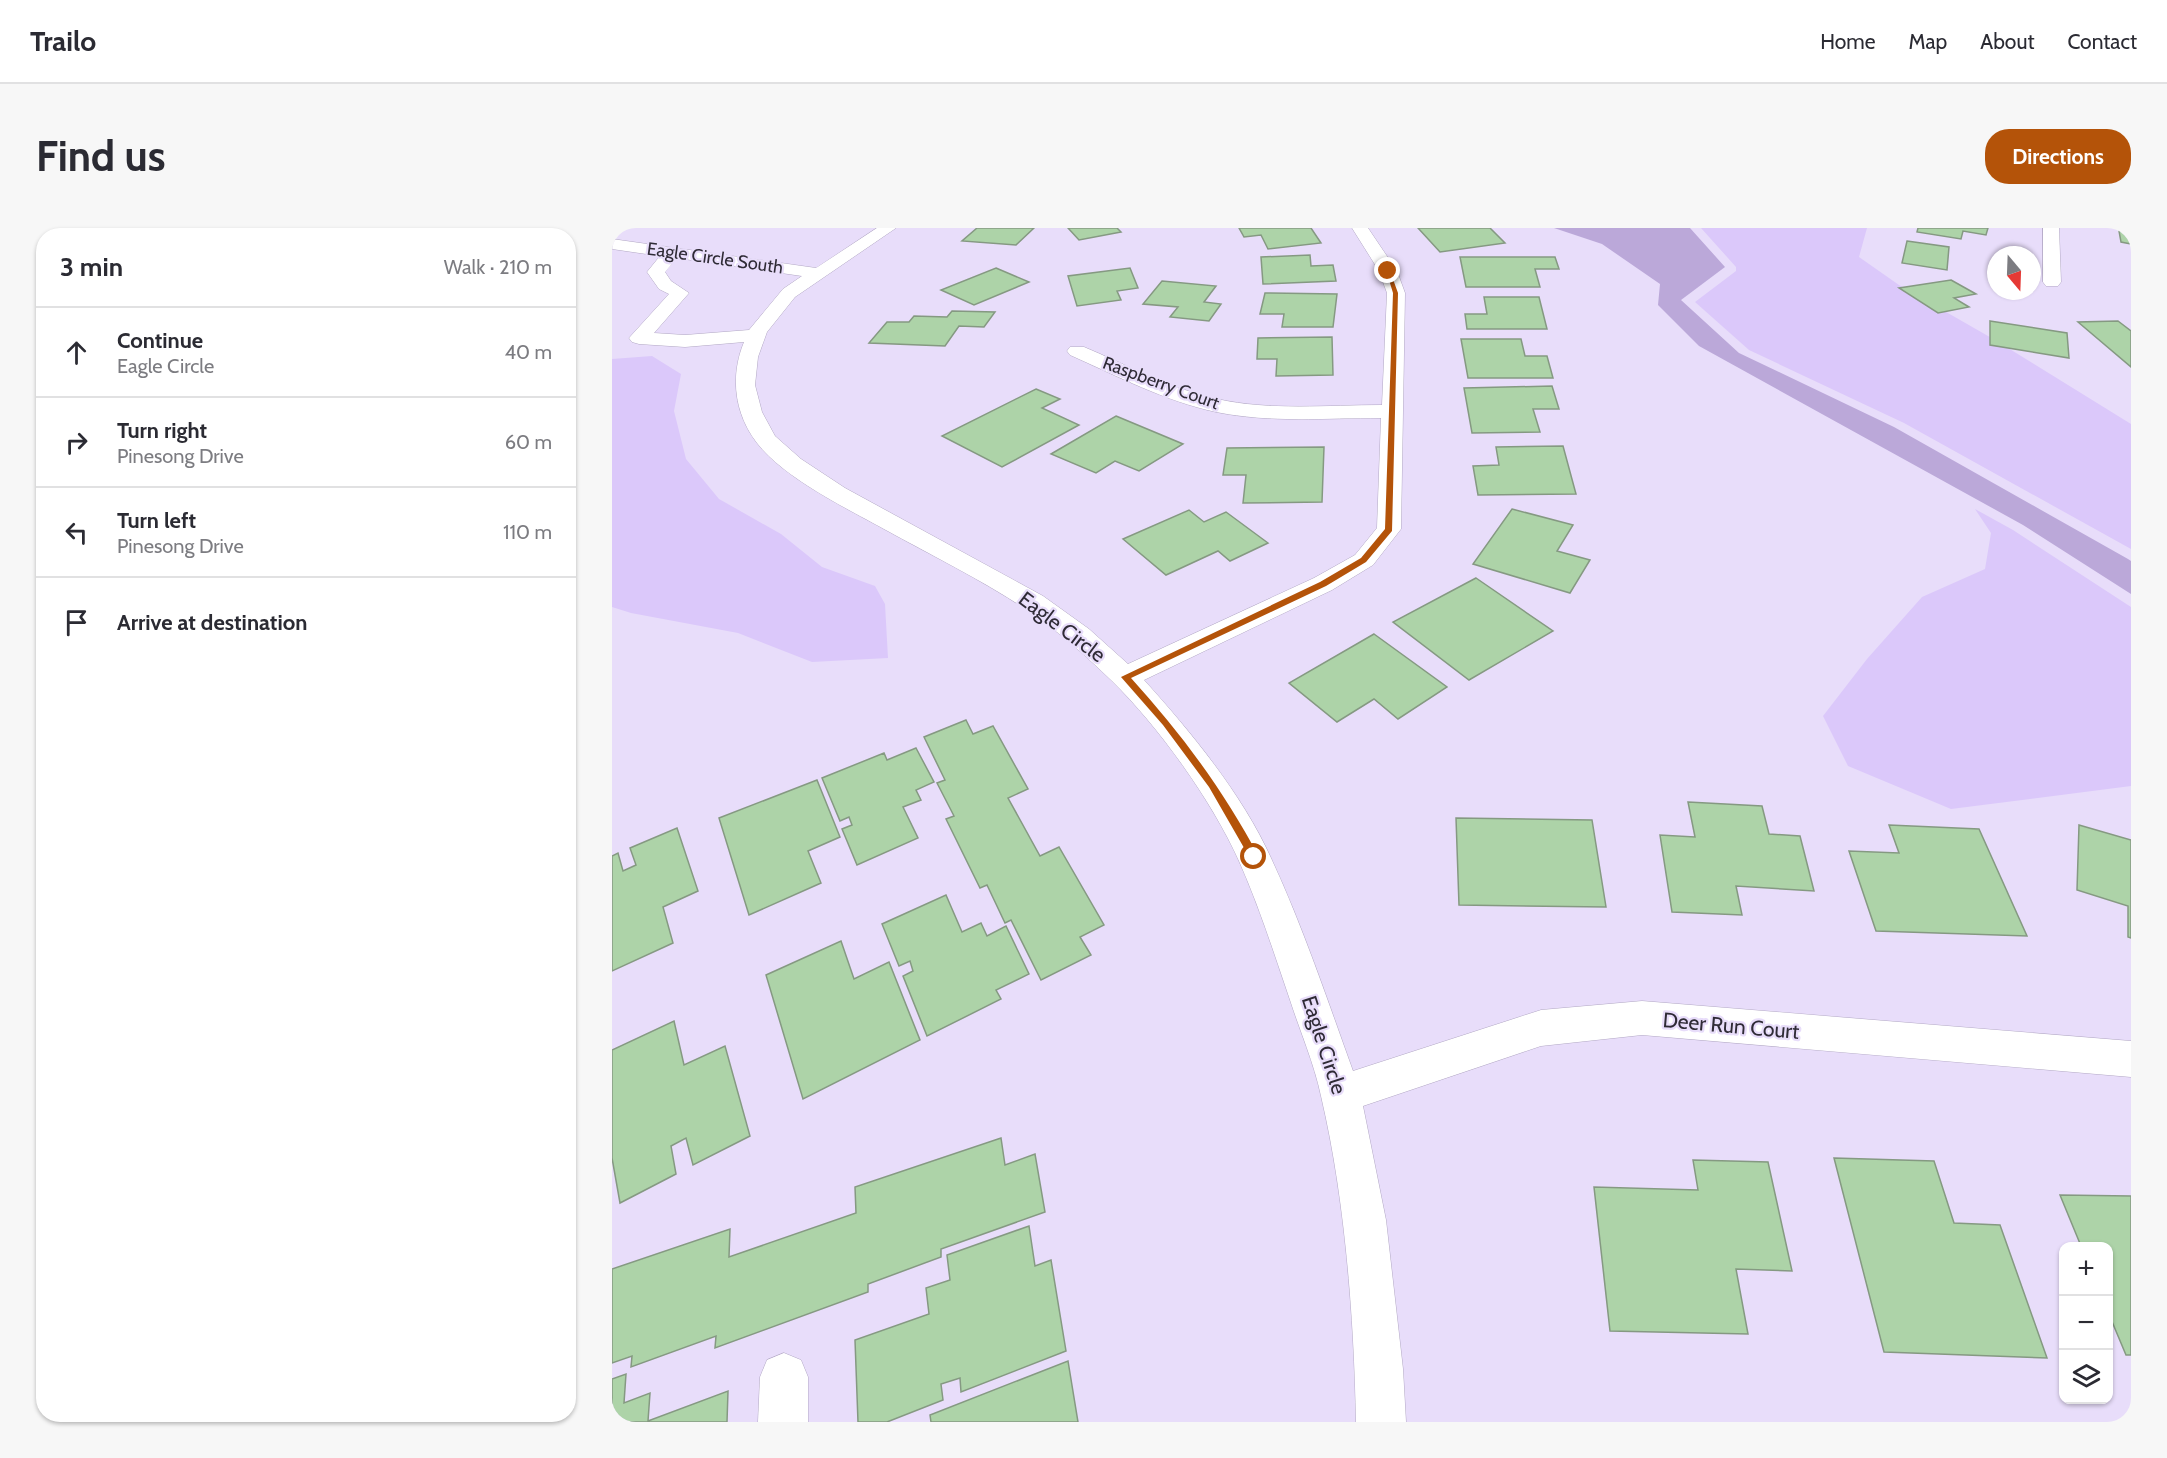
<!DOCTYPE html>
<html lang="en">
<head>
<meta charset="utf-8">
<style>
  :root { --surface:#fff; --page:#f7f7f7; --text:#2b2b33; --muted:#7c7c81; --line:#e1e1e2; --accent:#b45309 }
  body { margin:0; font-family:Cabin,sans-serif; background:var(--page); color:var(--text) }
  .controls { position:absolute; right:18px; bottom:18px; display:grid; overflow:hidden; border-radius:12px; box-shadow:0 2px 4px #0004 }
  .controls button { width:54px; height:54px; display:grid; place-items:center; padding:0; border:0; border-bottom:2px solid var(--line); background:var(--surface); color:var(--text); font:30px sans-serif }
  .compass { position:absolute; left:1375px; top:18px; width:54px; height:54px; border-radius:50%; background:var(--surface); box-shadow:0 2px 4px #0004; rotate:161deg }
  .stop { position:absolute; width:18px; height:18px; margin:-14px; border:4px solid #b45309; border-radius:50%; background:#fff }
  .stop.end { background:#b45309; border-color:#fff; box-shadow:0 2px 6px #0008 }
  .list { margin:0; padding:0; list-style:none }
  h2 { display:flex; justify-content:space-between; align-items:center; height:78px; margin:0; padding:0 24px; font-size:26px }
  h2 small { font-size:20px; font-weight:400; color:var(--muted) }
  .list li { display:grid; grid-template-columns:39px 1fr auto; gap:18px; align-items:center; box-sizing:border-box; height:90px; padding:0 24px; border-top:2px solid var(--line) }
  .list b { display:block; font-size:22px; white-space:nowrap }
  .list p { margin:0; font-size:20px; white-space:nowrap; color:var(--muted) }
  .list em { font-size:20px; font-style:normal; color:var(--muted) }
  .icon { flex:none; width:33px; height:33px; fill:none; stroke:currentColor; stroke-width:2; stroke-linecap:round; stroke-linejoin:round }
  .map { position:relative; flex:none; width:1519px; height:1194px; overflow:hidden; border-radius:24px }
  header { display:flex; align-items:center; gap:36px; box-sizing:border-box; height:84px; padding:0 30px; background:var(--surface); border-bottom:2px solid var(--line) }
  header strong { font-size:28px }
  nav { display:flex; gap:33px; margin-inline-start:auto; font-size:21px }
  .intro { display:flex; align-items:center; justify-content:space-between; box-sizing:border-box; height:144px; padding:0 36px }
  h1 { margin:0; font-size:42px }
  .button { padding:15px 27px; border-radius:24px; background:var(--accent); color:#fff; font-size:21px; font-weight:700 }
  main { display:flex; gap:36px; padding:0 36px }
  aside { flex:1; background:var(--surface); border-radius:24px; box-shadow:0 2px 4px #0004 }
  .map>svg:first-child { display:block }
  .green { fill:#dbc8fa }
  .water { fill:#bba8d9 }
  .building { fill:#add3a8; stroke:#859982; stroke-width:1.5 }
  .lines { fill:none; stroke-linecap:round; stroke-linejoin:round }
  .minor-casing { stroke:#b2a8c4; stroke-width:1 }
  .minor { fill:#fff; fill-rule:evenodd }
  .route { fill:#b45309 }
  .labels { text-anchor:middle; stroke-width:4.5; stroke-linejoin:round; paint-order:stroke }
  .far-street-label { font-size:18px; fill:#2f2b36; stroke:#e8ddfa }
  .street-label { font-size:21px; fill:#2f2b36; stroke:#e8ddfa }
</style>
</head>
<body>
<header>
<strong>Trailo</strong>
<nav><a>Home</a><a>Map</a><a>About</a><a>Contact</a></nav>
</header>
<div class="intro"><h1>Find us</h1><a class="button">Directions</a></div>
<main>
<aside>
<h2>3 min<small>Walk · 210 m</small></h2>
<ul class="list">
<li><svg class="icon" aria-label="ahead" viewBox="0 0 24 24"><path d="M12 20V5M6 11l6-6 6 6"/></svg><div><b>Continue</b><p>Eagle Circle</p></div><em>40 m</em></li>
<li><svg class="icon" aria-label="right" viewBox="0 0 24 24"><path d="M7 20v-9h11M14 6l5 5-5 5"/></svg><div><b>Turn right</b><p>Pinesong Drive</p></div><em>60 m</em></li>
<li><svg class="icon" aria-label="left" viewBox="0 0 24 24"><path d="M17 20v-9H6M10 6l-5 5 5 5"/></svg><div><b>Turn left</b><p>Pinesong Drive</p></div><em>110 m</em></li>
<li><svg class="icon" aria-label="arrive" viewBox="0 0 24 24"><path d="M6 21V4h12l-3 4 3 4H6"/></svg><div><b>Arrive at destination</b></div></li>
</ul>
</aside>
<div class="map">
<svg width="1519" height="1194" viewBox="0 0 1519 1194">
  <rect width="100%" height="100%" fill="#e8ddfa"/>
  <g class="green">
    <polygon points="1089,0 1255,0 1247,29 1287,57 1383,112 1519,196 1519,321 1292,195 1137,122 1083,74 1124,43 1124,39"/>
    <polygon points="40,128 69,146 62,183 74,231 107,271 169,306 210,339 263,358 273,376 276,430 200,434 126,405 19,385 0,379 0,131"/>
    <polygon points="1363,281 1401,302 1519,379 1519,558 1339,581 1236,538 1211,488 1255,431 1310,369 1373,341 1379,305"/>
  </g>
  <polygon class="water" points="942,0 1078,0 1113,39 1069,72 1127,125 1282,199 1516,331 1519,333 1519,366 1411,297 1087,118 1046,77 1048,56 990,16"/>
  <g class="building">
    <polygon points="365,0 422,0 404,17 350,13"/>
    <polygon points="456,0 505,0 509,4 467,12"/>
    <polygon points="627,0 699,0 709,15 656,21 649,7 632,9"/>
    <polygon points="806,0 878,0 893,15 828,24"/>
    <polygon points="1306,0 1376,0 1374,7 1351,3 1349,11 1305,4"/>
    <polygon points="1507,3 1519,5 1519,16 1509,14"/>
    <polygon points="1295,13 1337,19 1335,42 1290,35"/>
    <polygon points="698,27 699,38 721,37 724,53 651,56 649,29"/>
    <polygon points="848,29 943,29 947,41 923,41 928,59 854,59"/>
    <polygon points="384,40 417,54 362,77 329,62"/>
    <polygon points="518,40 526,60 505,63 509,72 465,78 456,48"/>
    <polygon points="1339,52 1364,66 1342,70 1357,79 1326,85 1287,60"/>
    <polygon points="550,53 604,58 592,74 609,76 597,93 558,89 566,79 531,76"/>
    <polygon points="653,65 725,66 721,99 670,99 672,86 648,86"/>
    <polygon points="872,69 927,69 935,101 855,101 853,86 875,86"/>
    <polygon points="340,83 383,84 372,99 347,98 333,118 257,115 275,94 297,94 302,88 335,89"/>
    <polygon points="1378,93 1455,105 1457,130 1378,117"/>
    <polygon points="1506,93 1519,103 1519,139 1466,94"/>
    <polygon points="720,109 721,147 664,148 665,131 645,131 646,110"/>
    <polygon points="849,111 909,111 913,128 935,128 941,150 856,150"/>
    <polygon points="940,158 947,181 921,181 928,204 860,205 852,160"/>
    <polygon points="424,161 448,171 430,180 467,197 390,239 330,208"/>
    <polygon points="504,188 571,216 527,243 503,233 484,245 439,226"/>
    <polygon points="951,218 964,266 866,267 861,238 887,237 884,219"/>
    <polygon points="712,219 710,274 631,275 634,247 611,247 615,220"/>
    <polygon points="900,281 961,297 945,323 978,332 958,365 861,336"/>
    <polygon points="577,282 592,294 614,284 656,315 618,333 606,323 554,347 511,311"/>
    <polygon points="864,350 941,403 857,452 781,394"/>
    <polygon points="762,406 835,459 786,491 762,471 725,494 677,455"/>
    <polygon points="354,492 361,506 381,498 416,561 396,570 428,628 447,619 492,697 468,709 479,727 429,752 399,692 393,695 375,657 368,660 334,591 342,588 325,555 333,552 312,509"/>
    <polygon points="304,520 322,554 304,562 309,572 291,579 306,610 245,637 230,601 240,597 237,589 228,593 210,550 272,525 275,532"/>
    <polygon points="205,552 228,609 196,623 209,655 137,687 107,590"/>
    <polygon points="1076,574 1150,578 1157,606 1188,608 1202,663 1124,658 1130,687 1060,684 1048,607 1083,609"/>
    <polygon points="844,590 980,592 994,679 847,677"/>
    <polygon points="1277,597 1367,601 1415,708 1264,703 1237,623 1287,625"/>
    <polygon points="1467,597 1519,612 1519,710 1516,709 1516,678 1465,662"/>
    <polygon points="65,600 86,663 51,679 61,715 0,743 0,628 6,625 11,643 24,637 18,620"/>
    <polygon points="334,667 350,704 369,695 375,708 394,698 417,746 384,762 389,771 315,808 291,748 301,743 298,733 287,738 270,696"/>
    <polygon points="229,713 242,751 277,734 308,812 191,871 154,747"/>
    <polygon points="62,793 72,837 113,818 138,908 81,937 74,910 59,918 64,946 8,975 0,930 0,822"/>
    <polygon points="389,910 393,937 423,926 433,984 329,1021 329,1029 256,1056 256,1064 103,1120 104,1108 19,1139 20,1128 0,1135 0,1041 118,1001 117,1029 244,985 243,959"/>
    <polygon points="1222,930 1322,933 1342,995 1388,997 1435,1130 1272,1124"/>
    <polygon points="1081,932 1156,934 1180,1043 1124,1041 1136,1106 998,1103 982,959 1086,962"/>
    <polygon points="1448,967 1519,968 1519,1127 1514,1127 1496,1084 1496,1018 1469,1018"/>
    <polygon points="417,998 423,1038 439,1032 454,1123 349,1164 348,1150 329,1156 331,1172 275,1194 246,1194 243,1112 317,1086 314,1060 338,1052 335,1027"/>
    <polygon points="456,1133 466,1194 319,1194 318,1187"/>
    <polygon points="14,1146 12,1175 38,1165 36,1193 116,1163 115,1194 0,1194 0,1151"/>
  </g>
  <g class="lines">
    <g class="minor-casing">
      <g id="minor">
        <path d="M265,0H284L183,69L155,104L146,129L143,157L150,184L163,208L189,231L233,260L431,368L477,401L516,436L702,350L743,327L765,300L769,190C714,190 658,195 604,184C553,173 505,148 458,127L455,123L458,119H472C515,137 559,161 605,171C659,183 715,177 770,177L775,65L767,43L740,0H756L785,43L793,65L789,301L761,337L720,362L532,452C579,504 630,566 659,630C691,699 715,771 741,843L929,782L1030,773L1519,813V849L1030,807L929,818L751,878L774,992L791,1141L794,1194H744C742,1089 733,970 709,868C702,835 688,803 678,772C662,725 647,678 627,633C600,573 547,499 500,453C473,427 444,401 412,380C368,351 319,327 272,301C234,280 172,250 145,215C122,185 118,148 132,114L73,119L27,116L20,114L17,110L57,66L47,61L35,44L48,28L0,21V11L204,40ZM65,30L190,48L171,61L137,102L73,107L42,105L77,65L59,53L53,44Z"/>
        <polygon points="1431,0 1447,0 1449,54 1446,58 1434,58 1431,54"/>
        <polygon points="172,1125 189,1132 196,1149 196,1194 146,1194 148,1149 155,1132"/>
      </g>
    </g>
    <use href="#minor" class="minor"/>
  </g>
  <path class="route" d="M774,42L778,43L786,65L780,303L754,334L714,358L519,450C569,505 612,563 647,629L642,633L639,632L597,559L551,497L509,449L708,354L749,330L773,301L781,65Z"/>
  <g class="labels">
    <g class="far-street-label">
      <text transform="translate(103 30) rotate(8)" y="6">Eagle Circle South</text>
      <text transform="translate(549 155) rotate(20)" y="6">Raspberry Court</text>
    </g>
    <g class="street-label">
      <text transform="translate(450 399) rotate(37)" y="7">Eagle Circle</text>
      <text transform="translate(1119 798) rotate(5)" y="7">Deer Run Court</text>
      <text transform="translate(712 817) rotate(72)" y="7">Eagle Circle</text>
    </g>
  </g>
</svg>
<div class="controls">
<button>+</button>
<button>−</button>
<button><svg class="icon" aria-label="layers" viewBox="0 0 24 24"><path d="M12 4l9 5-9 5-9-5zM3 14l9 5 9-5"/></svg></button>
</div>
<svg class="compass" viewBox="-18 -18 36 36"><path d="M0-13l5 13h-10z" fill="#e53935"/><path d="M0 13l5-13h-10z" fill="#7c7c81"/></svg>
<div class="stop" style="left:642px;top:629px"></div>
<div class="stop end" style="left:776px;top:43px"></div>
</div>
</main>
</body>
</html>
